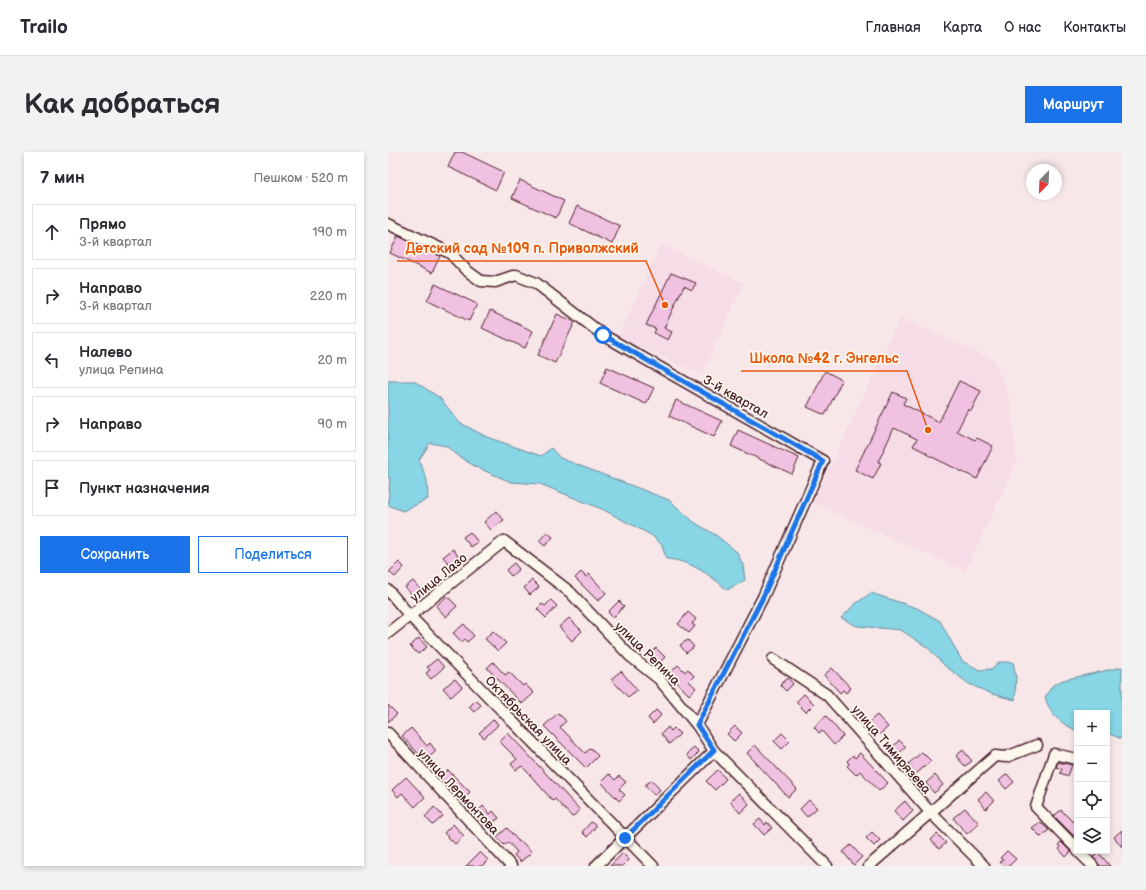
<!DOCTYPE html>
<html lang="ru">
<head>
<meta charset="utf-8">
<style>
  :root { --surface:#fff; --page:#f2f2f3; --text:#2b2b33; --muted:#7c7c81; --line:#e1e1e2; --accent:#1a73e8 }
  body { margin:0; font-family:"Balsamiq Sans",sans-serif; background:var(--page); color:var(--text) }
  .controls { position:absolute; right:12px; bottom:12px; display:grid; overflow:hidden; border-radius:0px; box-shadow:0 2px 6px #0003 }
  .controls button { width:36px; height:36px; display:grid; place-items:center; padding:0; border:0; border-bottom:1px solid var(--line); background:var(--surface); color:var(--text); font:20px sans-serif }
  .compass { position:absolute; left:638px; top:12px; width:36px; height:36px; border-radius:50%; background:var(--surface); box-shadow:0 2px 6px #0003; rotate:203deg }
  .stop { position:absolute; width:12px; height:12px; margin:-9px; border:3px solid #1a73e8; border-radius:50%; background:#fff }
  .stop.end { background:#1a73e8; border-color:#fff; box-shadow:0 1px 4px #0008 }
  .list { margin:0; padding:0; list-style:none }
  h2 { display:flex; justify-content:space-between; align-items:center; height:52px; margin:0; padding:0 16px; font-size:17px }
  h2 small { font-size:13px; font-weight:400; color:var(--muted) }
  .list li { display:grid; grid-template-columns:26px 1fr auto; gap:12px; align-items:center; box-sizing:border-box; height:56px; margin:0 8px 8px; padding:0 8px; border:1px solid var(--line); border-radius:0px }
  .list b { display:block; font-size:15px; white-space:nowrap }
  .list p { margin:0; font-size:13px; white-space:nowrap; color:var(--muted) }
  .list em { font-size:13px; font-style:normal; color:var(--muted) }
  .actions { display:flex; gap:8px; padding:12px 16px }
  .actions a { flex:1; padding:9px 0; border:1px solid var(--accent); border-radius:0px; text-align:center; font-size:14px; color:var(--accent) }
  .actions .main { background:var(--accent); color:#fff }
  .icon { flex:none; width:22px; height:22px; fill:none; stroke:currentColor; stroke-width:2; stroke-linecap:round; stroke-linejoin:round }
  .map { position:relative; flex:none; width:734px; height:714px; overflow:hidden; border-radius:0px }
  header { display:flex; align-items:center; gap:24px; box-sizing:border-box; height:56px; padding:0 20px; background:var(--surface); border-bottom:1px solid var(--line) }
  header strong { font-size:19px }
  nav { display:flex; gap:22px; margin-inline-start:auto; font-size:14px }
  .intro { display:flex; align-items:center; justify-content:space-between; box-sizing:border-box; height:96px; padding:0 24px }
  h1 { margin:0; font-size:28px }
  .button { padding:10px 18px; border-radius:0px; background:var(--accent); color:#fff; font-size:14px; font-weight:700 }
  main { display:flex; gap:24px; padding:0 24px }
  aside { flex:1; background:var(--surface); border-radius:0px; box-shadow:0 2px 6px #0003 }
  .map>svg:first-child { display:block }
  .built { fill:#f6dce7 }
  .water { fill:#87d5e5; stroke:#6f8c9b }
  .building { fill:#f1c1e2; stroke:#4a1f2b }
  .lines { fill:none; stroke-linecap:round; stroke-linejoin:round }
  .minor-casing { stroke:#4a1f2b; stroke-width:13 }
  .minor { stroke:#fbf7ec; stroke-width:10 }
  .route { stroke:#1a73e8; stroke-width:5 }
  .labels { text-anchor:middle; stroke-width:3.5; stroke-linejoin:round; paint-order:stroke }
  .street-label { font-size:13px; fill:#4a1f2b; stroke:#fbf7ec }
  .leader { fill:none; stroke:#e8590c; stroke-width:1.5 }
  .callout-dot { fill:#e8590c; stroke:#fbf7ec; stroke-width:1.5 }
  .callout-label { font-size:14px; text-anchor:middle; font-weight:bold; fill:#e8590c; stroke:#fbf7ec; stroke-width:3.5; stroke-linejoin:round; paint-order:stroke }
</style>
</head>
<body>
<header>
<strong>Trailo</strong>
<nav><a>Главная</a><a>Карта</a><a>О нас</a><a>Контакты</a></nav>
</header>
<div class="intro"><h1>Как добраться</h1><a class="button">Маршрут</a></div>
<main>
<aside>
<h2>7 мин<small>Пешком · 520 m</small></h2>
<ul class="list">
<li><svg class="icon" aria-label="ahead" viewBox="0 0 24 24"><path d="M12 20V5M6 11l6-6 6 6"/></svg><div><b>Прямо</b><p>3-й квартал</p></div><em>190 m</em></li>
<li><svg class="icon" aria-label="right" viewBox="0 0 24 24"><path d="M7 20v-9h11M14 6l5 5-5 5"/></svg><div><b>Направо</b><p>3-й квартал</p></div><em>220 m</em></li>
<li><svg class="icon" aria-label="left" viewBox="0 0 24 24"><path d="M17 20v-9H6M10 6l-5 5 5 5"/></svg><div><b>Налево</b><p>улица Репина</p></div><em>20 m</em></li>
<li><svg class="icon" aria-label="right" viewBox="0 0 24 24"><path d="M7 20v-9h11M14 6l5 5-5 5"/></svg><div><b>Направо</b></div><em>90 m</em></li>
<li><svg class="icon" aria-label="arrive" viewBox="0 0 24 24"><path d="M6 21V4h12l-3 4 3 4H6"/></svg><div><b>Пункт назначения</b></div></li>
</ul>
<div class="actions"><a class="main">Сохранить</a><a>Поделиться</a></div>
</aside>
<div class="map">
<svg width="734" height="714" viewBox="0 0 734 714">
  <rect width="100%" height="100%" fill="#f8e7e9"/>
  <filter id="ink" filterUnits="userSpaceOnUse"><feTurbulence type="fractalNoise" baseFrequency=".025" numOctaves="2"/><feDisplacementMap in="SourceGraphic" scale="8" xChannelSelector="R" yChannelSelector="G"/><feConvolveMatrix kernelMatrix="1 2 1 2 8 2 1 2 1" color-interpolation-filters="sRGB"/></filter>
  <g filter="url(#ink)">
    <g class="built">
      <polygon points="273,92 356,131 314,223 230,185"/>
      <polygon points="512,166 606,208 621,243 629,310 577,419 425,351"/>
    </g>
    <g class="water">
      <path d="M0,229H26L52,246L72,271L99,285L153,304L163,296L172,306L281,348L306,370L329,384L349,400L355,413L357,428L339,438C323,423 301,408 278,407L274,393L263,383L216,358L152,332L123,330L90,316L73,306L58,294L42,291L31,308L39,328L40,347L15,359L0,353L2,326H0Z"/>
      <polygon points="483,441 529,456 552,469 574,509 592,518 603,517 611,510 625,510 628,525 627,548 604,542 581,532 556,513 540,496 513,478 469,474 453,466 467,452"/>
      <path d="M734,515V587L719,581V561H689V578H687C670,569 663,564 657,545L665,533L675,528Z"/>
    </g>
    <g class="building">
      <polygon points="67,0 74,0 116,20 108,38 60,15"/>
      <polygon points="132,28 176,49 168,66 124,46"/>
      <polygon points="189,54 232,74 224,92 181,71"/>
      <polygon points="10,84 52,104 44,121 2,101"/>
      <polygon points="283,121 308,131 304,138 296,134 276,176 284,180 280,188 266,181 268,177 258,173"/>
      <polygon points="47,132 89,152 81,169 39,149"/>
      <polygon points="102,159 145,179 137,196 94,176"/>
      <polygon points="169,162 187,170 167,211 150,203"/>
      <polygon points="219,215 266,236 258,252 212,231"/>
      <polygon points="437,219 454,228 437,263 419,255"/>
      <polygon points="571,229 593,239 583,259 580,257 569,279 587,288 589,286 605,294 589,327 538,302 539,301 525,294 529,287 506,276 490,310 493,311 485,327 467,318 505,240 518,246 515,252 551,270"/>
      <polygon points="288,248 334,269 326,285 281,264"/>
      <polygon points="350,278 411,306 404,322 343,294"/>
      <polygon points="108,359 116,368 103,378 96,370"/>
      <polygon points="82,380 90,390 83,395 75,385"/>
      <polygon points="159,380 165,385 157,394 151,389"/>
      <polygon points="65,397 71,405 62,413 55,405"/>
      <polygon points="11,410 16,415 7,425 1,420"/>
      <polygon points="126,411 131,417 123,424 118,418"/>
      <polygon points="193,420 198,425 201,422 218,441 210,449 187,426"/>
      <polygon points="144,428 151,435 142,443 136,436"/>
      <polygon points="25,429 33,438 25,444 17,435"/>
      <polygon points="59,444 69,454 58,465 48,454"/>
      <polygon points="163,448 169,454 158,466 149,457 154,452 157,454"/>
      <polygon points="231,449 236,454 225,466 220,460"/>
      <polygon points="300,460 308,467 304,472 307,474 301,481 290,472"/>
      <polygon points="181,466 194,479 184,489 171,475"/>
      <polygon points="76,472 86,484 79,490 77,487 74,490 65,481"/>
      <polygon points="105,479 118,491 110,499 97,487"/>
      <polygon points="31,486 39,495 30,502 22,494"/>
      <polygon points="300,488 306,495 298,501 292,493"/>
      <polygon points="268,496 277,505 270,512 261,503"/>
      <polygon points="49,507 56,515 43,527 38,521 42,518 39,515"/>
      <polygon points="105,510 117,523 121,520 135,534 137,532 146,541 134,552 99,516"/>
      <polygon points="290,513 297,520 300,517 306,524 301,529 308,536 301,543 281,522"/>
      <polygon points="444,516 463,536 458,541 455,538 452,541 436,523"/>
      <polygon points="233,519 249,538 240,545 223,527"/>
      <polygon points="400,526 405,532 398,539 392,533"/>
      <polygon points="67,527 74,535 63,545 55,536"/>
      <polygon points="416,542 426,552 418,560 408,550"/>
      <polygon points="88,548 93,553 86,560 81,555"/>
      <polygon points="0,553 9,562 0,570"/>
      <polygon points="268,558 273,563 265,572 260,566"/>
      <polygon points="170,561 178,569 172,575 197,601 203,596 210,604 198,616 156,574"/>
      <polygon points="489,563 500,575 491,583 480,571"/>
      <polygon points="438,564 455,584 446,593 434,579 431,581 426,575"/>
      <polygon points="106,567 110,573 96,586 91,581"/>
      <polygon points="347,574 354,581 346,589 339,582"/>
      <polygon points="280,575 283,579 286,576 292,582 281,592 273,582"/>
      <polygon points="23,576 39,594 42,591 48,599 37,609 14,584"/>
      <polygon points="120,581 192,658 184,665 167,647 165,649 134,614 128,618 123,612 129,607 111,589"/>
      <polygon points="394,581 402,589 394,597 386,589"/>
      <polygon points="511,588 518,595 510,602 504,596"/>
      <polygon points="367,593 409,637 400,645 359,601"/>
      <polygon points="306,595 311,600 303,608 299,603"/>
      <polygon points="575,598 584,609 577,614 568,604"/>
      <polygon points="534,600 543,609 528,622 520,612"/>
      <polygon points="472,601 500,631 491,639 472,619 468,623 459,614 461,612 459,609 465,603 467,606"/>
      <polygon points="670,610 684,613 680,624 672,621 674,617 668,615"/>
      <polygon points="60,618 82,640 74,648 52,626"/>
      <polygon points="330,618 338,627 327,638 318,629"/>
      <polygon points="221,622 227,628 231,624 238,630 231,637 237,643 231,649 213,630"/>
      <polygon points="619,622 626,630 618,637 611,629"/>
      <polygon points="547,623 555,633 546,641 538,631"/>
      <polygon points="18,625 37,645 27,655 14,641 10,645 4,638"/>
      <polygon points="264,628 272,638 266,643 257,633"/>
      <polygon points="598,640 606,649 598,657 590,647"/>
      <polygon points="351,641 361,652 352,661 342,649"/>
      <polygon points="421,648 429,656 419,665 412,657"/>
      <polygon points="517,649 525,659 515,669 506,659"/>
      <polygon points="95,654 102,662 105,659 111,666 98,676 87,662"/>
      <polygon points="46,655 55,664 45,673 37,665"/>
      <polygon points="577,656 591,671 579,682 565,666"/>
      <polygon points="673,658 685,670 689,666 689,687 666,664"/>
      <polygon points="372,667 377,673 379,670 384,676 376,683 366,672"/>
      <polygon points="203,670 208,674 199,685 194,680"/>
      <polygon points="652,670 661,678 653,685 644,676"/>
      <polygon points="65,672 76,684 67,692 56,681"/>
      <polygon points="119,676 132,691 134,690 144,700 132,710 126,703 129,700 120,690 116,693 109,685"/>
      <polygon points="734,678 734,695 726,685"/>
      <polygon points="484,680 492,688 486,694 478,686"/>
      <polygon points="549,682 558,691 551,697 543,688"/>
      <polygon points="673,690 683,700 678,705 671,697 672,695 670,693"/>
      <polygon points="463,693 474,705 466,713 455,700"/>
      <polygon points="619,699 628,707 621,714 616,714 612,710 615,708 612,706"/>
      <polygon points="92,700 100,708 94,714 78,714"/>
      <polygon points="710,700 722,714 712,714 705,705"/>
      <polygon points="235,701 241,708 235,714 222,714"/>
    </g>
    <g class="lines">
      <g class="minor-casing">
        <g id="minor">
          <polyline points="0,72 62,101 78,118 93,129 107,130 128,123 148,131 215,183 435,309 375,445 309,573"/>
          <polyline points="0,438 22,464 265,714"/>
          <polyline points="0,481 116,389 182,440 242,504 271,527 309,573 326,599 439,714"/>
          <polyline points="385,507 439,543 542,660 596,714"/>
          <polyline points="0,581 123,714"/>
          <polyline points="689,607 666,602 648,655 689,697"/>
          <polyline points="690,699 705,714"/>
          <polyline points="208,714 326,599"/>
          <polyline points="481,714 607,604 618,605 649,593"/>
        </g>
      </g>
      <use href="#minor" class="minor"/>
    </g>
  </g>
  <g class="lines" filter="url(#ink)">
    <polyline class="route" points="215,183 435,309 375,445 309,573 326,598 237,686"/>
  </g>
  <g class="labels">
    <g class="street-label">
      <text transform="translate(348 244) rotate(30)" y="5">3-й квартал</text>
      <text transform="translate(50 425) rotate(-39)" y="5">улица Лазо</text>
      <text transform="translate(260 501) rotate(44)" y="5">улица Репина</text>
      <text transform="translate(141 568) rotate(46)" y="5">Октябрьская улица</text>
      <text transform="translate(504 597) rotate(49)" y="5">улица Тимирязева</text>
      <text transform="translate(71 639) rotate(47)" y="5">улица Лермонтова</text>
    </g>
  </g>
  <path class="leader" d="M277 153L258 109H9M540 278L519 219H353"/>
  <g class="callout-dot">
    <circle cx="277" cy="153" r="4"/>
    <circle cx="540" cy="278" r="4"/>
  </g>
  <g class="callout-label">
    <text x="134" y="101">Детский сад №109 п. Приволжский</text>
    <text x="436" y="211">Школа №42 г. Энгельс</text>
  </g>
</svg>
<div class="controls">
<button>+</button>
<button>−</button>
<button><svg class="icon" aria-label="locate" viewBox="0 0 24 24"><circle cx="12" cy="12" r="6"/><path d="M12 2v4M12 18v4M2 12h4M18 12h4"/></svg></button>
<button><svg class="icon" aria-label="layers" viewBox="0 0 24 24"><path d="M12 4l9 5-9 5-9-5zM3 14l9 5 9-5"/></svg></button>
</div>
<svg class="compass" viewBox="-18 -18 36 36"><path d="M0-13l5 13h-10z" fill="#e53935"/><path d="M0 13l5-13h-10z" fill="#7c7c81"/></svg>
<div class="stop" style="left:215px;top:183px"></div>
<div class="stop end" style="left:237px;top:686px"></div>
</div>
</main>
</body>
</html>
